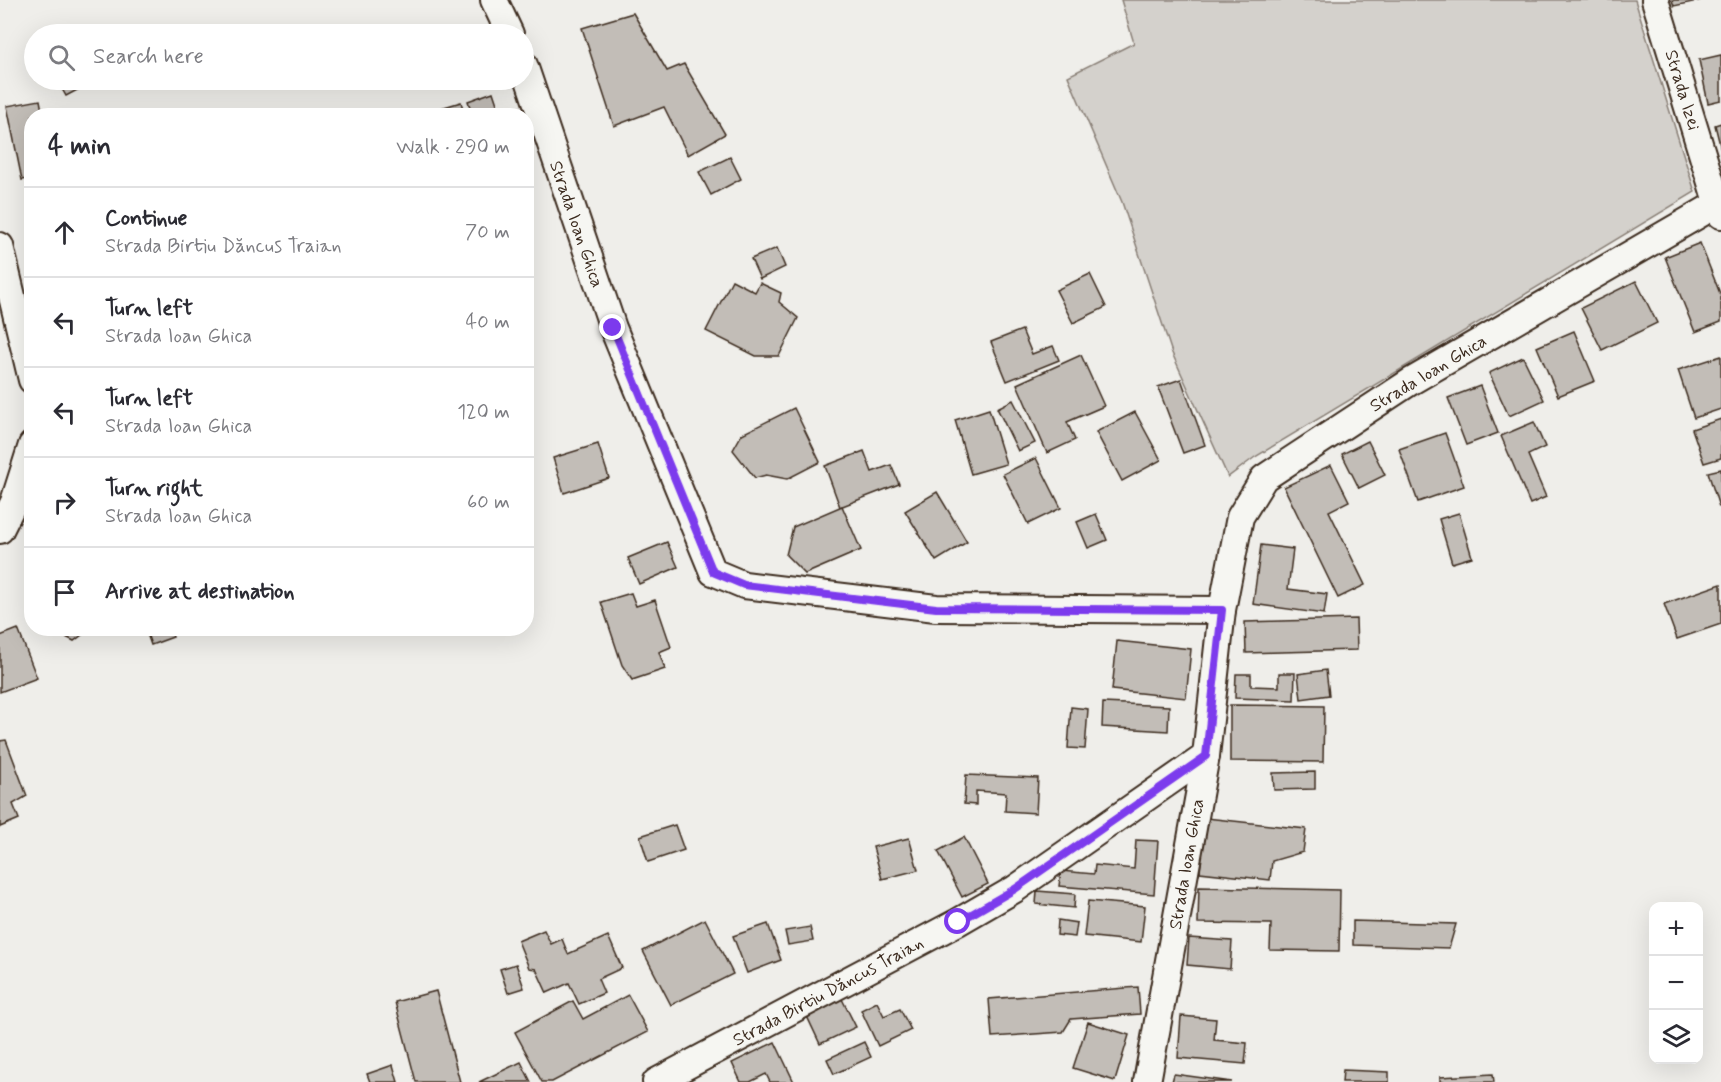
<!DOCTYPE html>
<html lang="en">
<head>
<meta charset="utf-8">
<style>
  :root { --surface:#fff; --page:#f7f7f7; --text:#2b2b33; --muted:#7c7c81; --line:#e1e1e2 }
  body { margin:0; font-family:Mynerve,sans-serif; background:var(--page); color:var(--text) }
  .controls { position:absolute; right:18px; bottom:18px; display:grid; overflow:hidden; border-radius:12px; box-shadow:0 6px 24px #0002 }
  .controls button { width:54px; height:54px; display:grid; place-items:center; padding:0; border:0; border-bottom:2px solid var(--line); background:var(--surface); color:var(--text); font:30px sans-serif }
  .stop { position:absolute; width:18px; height:18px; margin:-14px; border:4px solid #7c3aed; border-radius:50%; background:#fff }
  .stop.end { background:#7c3aed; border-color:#fff; box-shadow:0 2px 6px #0008 }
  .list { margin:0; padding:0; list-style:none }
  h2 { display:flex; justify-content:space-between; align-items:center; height:78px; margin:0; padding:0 24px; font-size:26px }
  h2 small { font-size:20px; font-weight:400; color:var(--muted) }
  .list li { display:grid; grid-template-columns:39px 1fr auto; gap:18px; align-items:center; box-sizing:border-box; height:90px; padding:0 24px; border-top:2px solid var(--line) }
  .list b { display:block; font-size:22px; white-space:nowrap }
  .list p { margin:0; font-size:20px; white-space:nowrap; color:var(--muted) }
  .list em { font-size:20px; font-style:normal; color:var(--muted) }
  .icon { flex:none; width:33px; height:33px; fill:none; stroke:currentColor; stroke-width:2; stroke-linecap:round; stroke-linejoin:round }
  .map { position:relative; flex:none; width:1721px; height:1082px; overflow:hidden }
  .search { position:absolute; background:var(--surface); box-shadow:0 6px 24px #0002; left:24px; top:24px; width:510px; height:66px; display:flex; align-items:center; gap:15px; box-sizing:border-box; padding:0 21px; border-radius:33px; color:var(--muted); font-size:22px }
  .panel { position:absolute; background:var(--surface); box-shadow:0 6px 24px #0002; left:24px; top:108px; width:510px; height:528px; border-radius:24px }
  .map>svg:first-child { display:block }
  .green { fill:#d4d1cc; stroke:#887e75; stroke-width:1.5 }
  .building { fill:#c2bdb7; stroke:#3b2a1e; stroke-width:1.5 }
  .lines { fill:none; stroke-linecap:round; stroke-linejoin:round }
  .street-casing { stroke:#3b2a1e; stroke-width:30 }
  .street { stroke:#f6f6f2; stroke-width:26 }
  .route { stroke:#7c3aed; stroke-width:8 }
  .labels { text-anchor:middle; stroke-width:6; stroke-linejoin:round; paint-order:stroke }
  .street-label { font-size:18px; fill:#3b2a1e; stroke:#f6f6f2 }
</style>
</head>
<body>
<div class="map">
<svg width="1721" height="1082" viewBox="0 0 1721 1082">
  <rect width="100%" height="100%" fill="#efeeea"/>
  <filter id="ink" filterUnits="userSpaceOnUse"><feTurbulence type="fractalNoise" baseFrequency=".0167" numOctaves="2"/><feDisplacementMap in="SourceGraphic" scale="12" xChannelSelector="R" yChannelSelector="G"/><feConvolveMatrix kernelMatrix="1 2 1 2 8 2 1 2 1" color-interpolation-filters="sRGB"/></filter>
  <g filter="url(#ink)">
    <polygon class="green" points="1121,0 1635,0 1695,192 1255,457 1228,477 1172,353 1122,202 1068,76 1134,43"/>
    <g class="building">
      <polygon points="1672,0 1702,0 1674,6"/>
      <polygon points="633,13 667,71 684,64 725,134 688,155 664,107 614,126 582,28"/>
      <polygon points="1721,55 1721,100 1708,103 1699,60"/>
      <polygon points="57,80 96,80 66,96"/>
      <polygon points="493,92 499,110 485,116 473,116 468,101"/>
      <polygon points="40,100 43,116 32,116 32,178 22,180 7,106"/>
      <polygon points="461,102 465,116 414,116"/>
      <polygon points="1721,123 1721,149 1715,125"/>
      <polygon points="730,157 741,179 711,195 699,172"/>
      <polygon points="1700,243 1721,296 1721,322 1695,332 1665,257"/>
      <polygon points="777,248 785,267 760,279 751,259"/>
      <polygon points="1090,274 1106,307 1073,323 1056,290"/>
      <polygon points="732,280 755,292 760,283 781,293 779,302 798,318 779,356 756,356 706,331"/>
      <polygon points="1636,281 1657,323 1602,350 1581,308"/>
      <polygon points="1022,330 1032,354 1053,346 1059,360 1007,381 991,342"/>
      <polygon points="1574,331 1595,381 1558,396 1537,347"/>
      <polygon points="1081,355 1104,406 1067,422 1075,440 1047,453 1017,384"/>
      <polygon points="1721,356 1721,409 1694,418 1678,370"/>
      <polygon points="1523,357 1544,400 1509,416 1489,373"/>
      <polygon points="1181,379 1205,445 1183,453 1158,387"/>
      <polygon points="1480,386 1498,433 1466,445 1448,398"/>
      <polygon points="1013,400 1035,443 1018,451 997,408"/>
      <polygon points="794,408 820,462 787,479 766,475 755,478 733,450 742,434"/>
      <polygon points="989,409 1006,464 971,474 955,420"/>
      <polygon points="1135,412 1161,460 1122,481 1096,432"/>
      <polygon points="1721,419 1721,458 1704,463 1692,429"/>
      <polygon points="1534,422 1545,447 1528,455 1546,497 1530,504 1501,436"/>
      <polygon points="1445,433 1464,486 1418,502 1399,449"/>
      <polygon points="1368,441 1385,475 1359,488 1342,454"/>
      <polygon points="598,444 609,478 564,493 553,458"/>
      <polygon points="864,451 872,472 891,465 899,484 840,507 825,466"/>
      <polygon points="1036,458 1061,508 1028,524 1003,474"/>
      <polygon points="1331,465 1349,501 1329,511 1365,585 1338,598 1284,487"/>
      <polygon points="1721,469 1721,507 1719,507 1708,472"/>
      <polygon points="937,492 967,542 936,561 905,511"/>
      <polygon points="842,506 861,550 805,574 786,555 793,527"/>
      <polygon points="1459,513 1472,557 1452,563 1439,519"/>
      <polygon points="1096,514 1107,540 1088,548 1077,522"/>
      <polygon points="667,542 678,567 639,584 628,558"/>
      <polygon points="1261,545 1293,549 1288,589 1327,594 1324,614 1253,604"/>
      <polygon points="1721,584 1721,624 1677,639 1664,604"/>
      <polygon points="631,593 636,606 655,600 671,647 659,652 665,669 632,680 622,665 601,602"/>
      <polygon points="1356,619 1357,650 1246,653 1245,622"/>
      <polygon points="48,628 91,628 74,641"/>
      <polygon points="145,628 170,628 173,637 151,645"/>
      <polygon points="18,629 37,678 0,692 0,636"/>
      <polygon points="1117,641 1191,649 1186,698 1112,690"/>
      <polygon points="1326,670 1329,695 1301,699 1298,674"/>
      <polygon points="1279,673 1295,673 1294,700 1235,698 1236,674 1251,674 1251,686 1279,687"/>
      <polygon points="1103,703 1169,706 1168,731 1102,727"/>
      <polygon points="1230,705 1324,706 1323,762 1230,761"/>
      <polygon points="1071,707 1088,709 1085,749 1068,748"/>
      <polygon points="6,740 27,796 13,804 19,819 0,827 0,741"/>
      <polygon points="1315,772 1315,789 1274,790 1273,773"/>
      <polygon points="966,775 1038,778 1036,813 1005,811 1006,793 976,791 976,805 964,804"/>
      <polygon points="1206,818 1306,829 1303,852 1272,861 1270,880 1200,872"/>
      <polygon points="675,825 684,850 648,862 640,836"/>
      <polygon points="964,837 988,884 962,897 938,851"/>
      <polygon points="909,838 918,870 882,879 873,847"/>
      <polygon points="1136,840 1158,841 1154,894 1059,886 1061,871 1094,874 1095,865 1134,869"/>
      <polygon points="1199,887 1340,890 1339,951 1270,950 1271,924 1198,923"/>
      <polygon points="1037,891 1075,894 1074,908 1036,904"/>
      <polygon points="1088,901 1145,906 1141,942 1084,936"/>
      <polygon points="705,919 733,974 671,1005 643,951"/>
      <polygon points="1058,920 1077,923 1075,937 1057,935"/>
      <polygon points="1353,921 1456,924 1449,948 1353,945"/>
      <polygon points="768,924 781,960 747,973 733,936"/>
      <polygon points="810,927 813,941 788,945 785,931"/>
      <polygon points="544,930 551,944 562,939 568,954 608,936 622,968 598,979 604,993 579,1004 569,983 547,993 536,969 529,968 518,941"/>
      <polygon points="1189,938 1232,941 1230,969 1187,965"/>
      <polygon points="516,964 524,988 508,993 500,969"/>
      <polygon points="1138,987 1140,1014 1071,1019 1063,1032 992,1037 989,999"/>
      <polygon points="436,991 460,1082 416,1082 395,1002"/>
      <polygon points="628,995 648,1032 552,1082 542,1082 515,1032 573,1001 583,1019"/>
      <polygon points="840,995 856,1027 820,1044 805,1012"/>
      <polygon points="877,1002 884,1016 900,1009 911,1030 878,1046 861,1010"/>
      <polygon points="1181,1016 1216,1019 1214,1040 1247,1043 1245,1064 1178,1058"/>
      <polygon points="1088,1022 1129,1035 1115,1081 1073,1068"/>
      <polygon points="775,1042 794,1082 770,1082 766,1074 750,1082 741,1082 732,1063"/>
      <polygon points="864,1042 871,1057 834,1074 827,1059"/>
      <polygon points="521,1062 531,1082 479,1082"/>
      <polygon points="393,1065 398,1082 370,1082 367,1074"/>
      <polygon points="1343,1070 1389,1072 1389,1082 1342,1082"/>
      <polygon points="1174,1074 1232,1082 1172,1082"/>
      <polygon points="1493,1074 1494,1082 1440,1082 1440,1077"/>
    </g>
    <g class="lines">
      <g class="street-casing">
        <g id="street">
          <polyline points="494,0 510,34"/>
          <polyline points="1655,0 1721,215"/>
          <polyline points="524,65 613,328 713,572 744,585 936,608 1222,610"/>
          <polyline points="0,246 32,380"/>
          <polyline points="0,530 14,502 32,445"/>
          <polyline points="656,1082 958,922 1015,889 1206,756"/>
          <polyline points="1147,1082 1206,756 1222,610 1240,517 1264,478 1410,382 1717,204"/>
        </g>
      </g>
      <use href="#street" class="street"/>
    </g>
  </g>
  <g class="lines" filter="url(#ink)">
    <polyline class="route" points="613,328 713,572 744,585 936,608 1222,610 1206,756 1015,889 958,922"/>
  </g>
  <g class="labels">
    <g class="street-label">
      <text transform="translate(1683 90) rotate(73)" y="6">Strada Izei</text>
      <text transform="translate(577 224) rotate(71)" y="6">Strada Ioan Ghica</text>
      <text transform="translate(1428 373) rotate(-31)" y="6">Strada Ioan Ghica</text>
      <text transform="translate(1186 864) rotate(-80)" y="6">Strada Ioan Ghica</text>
      <text transform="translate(828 991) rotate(-28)" y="6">Strada Birtiu Dăncus Traian</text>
    </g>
  </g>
</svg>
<div class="controls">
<button>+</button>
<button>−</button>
<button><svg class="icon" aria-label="layers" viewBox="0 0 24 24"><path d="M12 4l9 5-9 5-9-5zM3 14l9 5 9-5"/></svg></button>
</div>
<div class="stop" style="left:958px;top:922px"></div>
<div class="stop end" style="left:613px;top:328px"></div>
<div class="search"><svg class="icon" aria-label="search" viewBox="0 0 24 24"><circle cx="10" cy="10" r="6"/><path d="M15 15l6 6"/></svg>Search here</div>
<section class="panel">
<h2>4 min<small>Walk · 290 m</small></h2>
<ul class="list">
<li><svg class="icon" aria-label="ahead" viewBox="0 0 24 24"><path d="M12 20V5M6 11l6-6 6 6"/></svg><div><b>Continue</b><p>Strada Birtiu Dăncus Traian</p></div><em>70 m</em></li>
<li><svg class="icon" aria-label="left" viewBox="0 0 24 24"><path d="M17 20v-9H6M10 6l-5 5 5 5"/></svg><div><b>Turn left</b><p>Strada Ioan Ghica</p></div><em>40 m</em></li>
<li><svg class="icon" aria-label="left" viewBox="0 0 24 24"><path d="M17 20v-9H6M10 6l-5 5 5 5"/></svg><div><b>Turn left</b><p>Strada Ioan Ghica</p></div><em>120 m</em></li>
<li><svg class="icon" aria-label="right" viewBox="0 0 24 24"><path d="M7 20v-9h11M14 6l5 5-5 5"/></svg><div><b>Turn right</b><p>Strada Ioan Ghica</p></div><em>60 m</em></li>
<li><svg class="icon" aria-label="arrive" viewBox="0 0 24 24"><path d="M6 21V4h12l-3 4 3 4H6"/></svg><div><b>Arrive at destination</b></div></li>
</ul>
</section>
</div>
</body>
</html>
